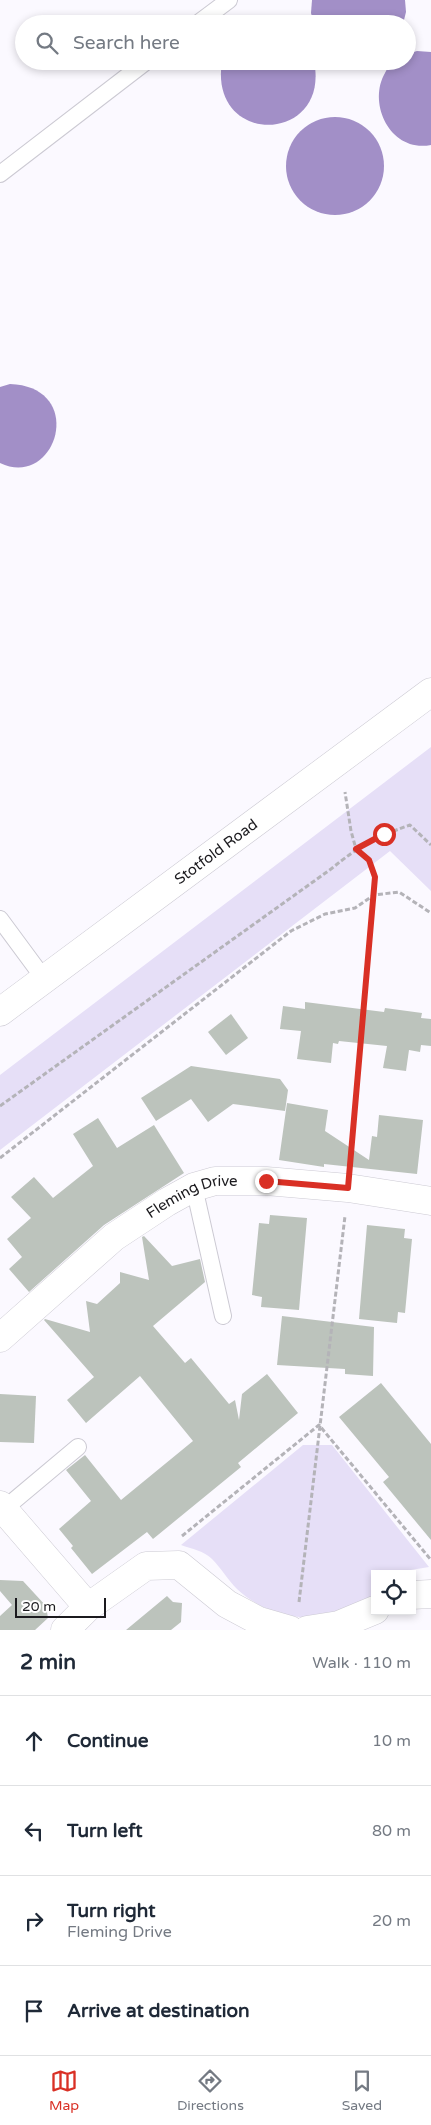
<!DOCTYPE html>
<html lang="en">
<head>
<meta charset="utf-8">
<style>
  :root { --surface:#fff; --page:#f2f2f3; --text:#1f2937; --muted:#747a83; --line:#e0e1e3; --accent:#d93025 }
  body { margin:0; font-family:"Varela Round",sans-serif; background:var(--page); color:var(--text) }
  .controls { position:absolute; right:15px; bottom:15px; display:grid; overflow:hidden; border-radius:0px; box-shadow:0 2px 8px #0003 }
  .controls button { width:45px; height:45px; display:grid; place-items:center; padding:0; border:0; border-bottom:1px solid var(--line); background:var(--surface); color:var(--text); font:25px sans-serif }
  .scale { position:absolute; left:15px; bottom:12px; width:91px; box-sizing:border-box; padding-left:5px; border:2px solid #1b1a1e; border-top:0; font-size:14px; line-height:18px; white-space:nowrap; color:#1b1a1e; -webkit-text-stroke:4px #fff; paint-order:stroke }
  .stop { position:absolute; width:15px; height:15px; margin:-11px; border:4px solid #d93025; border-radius:50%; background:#fff }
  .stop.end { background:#d93025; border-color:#fff; box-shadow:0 1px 5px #0008 }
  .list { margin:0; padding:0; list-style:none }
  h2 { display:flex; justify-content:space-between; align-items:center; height:65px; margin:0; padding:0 20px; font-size:21px }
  h2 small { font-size:16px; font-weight:400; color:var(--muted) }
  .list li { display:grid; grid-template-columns:32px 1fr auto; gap:15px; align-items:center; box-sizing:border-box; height:90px; padding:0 20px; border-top:1px solid var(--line) }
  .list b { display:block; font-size:19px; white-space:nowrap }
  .list p { margin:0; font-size:16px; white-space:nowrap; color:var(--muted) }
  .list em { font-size:16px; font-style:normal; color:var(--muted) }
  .icon { flex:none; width:28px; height:28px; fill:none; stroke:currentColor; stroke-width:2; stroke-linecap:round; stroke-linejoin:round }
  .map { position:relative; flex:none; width:431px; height:1630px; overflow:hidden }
  .search { position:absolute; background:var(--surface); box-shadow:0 2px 8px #0003; left:15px; right:15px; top:15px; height:55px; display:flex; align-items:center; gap:12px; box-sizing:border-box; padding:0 18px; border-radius:28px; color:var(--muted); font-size:19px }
  .sheet { height:425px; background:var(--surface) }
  nav { display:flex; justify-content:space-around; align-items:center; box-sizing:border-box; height:70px; border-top:1px solid var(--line); background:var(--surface); font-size:14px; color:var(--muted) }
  nav a { display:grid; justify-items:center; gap:2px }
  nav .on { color:var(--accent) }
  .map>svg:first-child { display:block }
  .green { fill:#e6dff7 }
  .water { fill:#a28fc7 }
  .building { fill:#bcc3bc }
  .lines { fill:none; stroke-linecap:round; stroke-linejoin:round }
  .lane-casing { stroke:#cccad3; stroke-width:18 }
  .street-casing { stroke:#cccad3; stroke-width:29 }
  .secondary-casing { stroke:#cccad3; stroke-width:29 }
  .path { stroke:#b4b3b8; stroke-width:3; stroke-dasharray:5 2.5; stroke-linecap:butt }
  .lane { stroke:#fff; stroke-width:16 }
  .street { stroke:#fff; stroke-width:28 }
  .secondary { stroke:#fff; stroke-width:28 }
  .route { stroke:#d93025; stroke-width:6 }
  .labels { text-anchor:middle; stroke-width:4; stroke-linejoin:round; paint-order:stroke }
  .street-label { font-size:15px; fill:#1b1a1e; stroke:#fff }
</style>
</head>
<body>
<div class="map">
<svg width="431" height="1630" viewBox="0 0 431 1630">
  <rect width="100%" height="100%" fill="#fbf9ff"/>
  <g class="green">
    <polygon points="431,747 431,891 390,851 0,1150 0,1075"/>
    <path d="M303,1445H332L429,1567L411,1570L405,1574H375V1599C366,1603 357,1610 347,1613C308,1623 267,1617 237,1589C228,1580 221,1568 212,1559C204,1551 192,1549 181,1545Z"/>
  </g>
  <g class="water">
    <polygon points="312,0 405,0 406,12 403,24 314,24 311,13"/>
    <path d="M417,51L431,52V145C391,153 367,104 385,73C387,69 390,63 395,61C398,60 404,61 407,61V54Z"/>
    <path d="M222,61H314C331,144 208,148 222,61Z"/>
    <circle cx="335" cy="166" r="49"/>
    <path d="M10,384C88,387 56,490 0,463V387Z"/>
  </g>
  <g class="building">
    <polygon points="305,1002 384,1012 385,1008 422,1013 421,1018 431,1019 431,1046 421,1045 420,1052 409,1050 406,1071 383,1068 387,1046 339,1041 338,1044 333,1043 331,1063 297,1059 301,1031 280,1029 283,1006 305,1009"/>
    <polygon points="231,1014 248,1038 226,1055 208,1032"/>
    <polygon points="191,1066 280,1079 288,1090 285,1111 233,1104 208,1122 191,1099 156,1121 141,1098"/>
    <polygon points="287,1103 328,1110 325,1131 369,1160 372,1136 377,1137 379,1115 423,1120 417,1174 324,1164 324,1167 279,1160"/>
    <polygon points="98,1118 117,1148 154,1125 184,1173 104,1225 29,1292 9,1269 22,1257 7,1239 31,1218 11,1197 34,1177 53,1198 93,1166 73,1134"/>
    <polygon points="270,1215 307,1218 299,1310 261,1307 262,1297 252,1295 259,1223 269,1224"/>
    <polygon points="367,1225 405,1229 404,1238 412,1239 405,1313 398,1312 397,1323 359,1319"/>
    <polygon points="144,1236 172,1266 200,1259 205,1282 153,1326 185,1363 191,1358 229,1404 235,1400 239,1420 242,1394 267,1374 298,1413 238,1463 241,1467 153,1539 147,1532 92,1574 71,1548 73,1546 59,1529 91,1501 66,1470 85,1455 121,1500 193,1441 140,1376 86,1423 67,1400 94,1377 44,1320 45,1319 90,1332 86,1301 97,1304 120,1283 120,1272 149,1280 142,1237"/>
    <polygon points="282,1316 374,1327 373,1376 345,1374 345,1369 277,1365"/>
    <polygon points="381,1383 431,1444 431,1540 383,1482 389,1477 339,1417"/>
    <polygon points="0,1394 36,1396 34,1443 0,1442"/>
    <polygon points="0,1580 23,1581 46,1606 48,1618 35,1630 0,1630 0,1616 12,1605 0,1591"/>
    <polygon points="167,1596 173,1602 182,1603 181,1622 171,1630 126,1630"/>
  </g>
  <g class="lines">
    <g class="lane-casing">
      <g id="lane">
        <polyline points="197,24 229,0"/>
        <polyline points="0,174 147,61"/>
        <polyline points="0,919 45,980"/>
        <polyline points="194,1187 223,1316"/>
        <polyline points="4,1509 78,1447"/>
      </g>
    </g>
    <g class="street-casing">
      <g id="street">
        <path id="s1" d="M0,1338L114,1237L167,1202L194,1187L215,1181H266L348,1188L431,1201"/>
        <polyline points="0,1505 88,1607"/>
        <polyline points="412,1595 431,1594"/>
        <polyline points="65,1630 88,1607 146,1566 179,1565 227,1604 259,1621 290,1630"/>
        <polyline points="307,1630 339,1625 375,1610"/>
      </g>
    </g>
    <g class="secondary-casing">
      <g id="secondary">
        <path id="s2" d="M0,1012L431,692"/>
      </g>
    </g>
    <g class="path">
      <path d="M0,1106L331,869C359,846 376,837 410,825L431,845"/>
      <polyline points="0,1158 291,931 325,914 355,908 374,895 375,877 369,860 356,849 351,831 345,792"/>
      <polyline points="351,1160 374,895 399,892 431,913"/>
      <polyline points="182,1536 319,1425 431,1560"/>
      <polyline points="299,1602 345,1216"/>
    </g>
    <use href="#lane" class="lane"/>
    <use href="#street" class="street"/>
    <use href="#secondary" class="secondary"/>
  </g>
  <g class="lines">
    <polyline class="route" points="266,1181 348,1188 375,877 369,860 356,849 384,834"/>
  </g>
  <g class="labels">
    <g class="street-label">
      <text dy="5" stroke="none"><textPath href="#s2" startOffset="269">Stotfold Road</textPath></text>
      <text dy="5" stroke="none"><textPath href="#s1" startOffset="242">Fleming Drive</textPath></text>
    </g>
  </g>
</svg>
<div class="controls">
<button><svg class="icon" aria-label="locate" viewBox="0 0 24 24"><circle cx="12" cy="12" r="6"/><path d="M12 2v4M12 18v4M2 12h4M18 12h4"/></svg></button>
</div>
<div class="scale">20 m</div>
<div class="stop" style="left:384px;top:834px"></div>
<div class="stop end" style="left:266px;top:1181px"></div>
<div class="search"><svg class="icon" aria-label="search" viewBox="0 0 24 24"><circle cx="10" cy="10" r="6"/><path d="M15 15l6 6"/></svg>Search here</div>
</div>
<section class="sheet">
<h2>2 min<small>Walk · 110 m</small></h2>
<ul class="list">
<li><svg class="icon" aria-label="ahead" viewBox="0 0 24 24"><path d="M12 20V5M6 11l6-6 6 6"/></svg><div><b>Continue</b></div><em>10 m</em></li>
<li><svg class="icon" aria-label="left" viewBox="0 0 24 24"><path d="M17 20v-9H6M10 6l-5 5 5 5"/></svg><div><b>Turn left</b></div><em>80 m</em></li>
<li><svg class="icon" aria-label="right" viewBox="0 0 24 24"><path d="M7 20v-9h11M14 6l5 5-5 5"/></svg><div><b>Turn right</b><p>Fleming Drive</p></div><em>20 m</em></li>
<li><svg class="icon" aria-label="arrive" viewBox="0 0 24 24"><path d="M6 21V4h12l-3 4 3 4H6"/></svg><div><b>Arrive at destination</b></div></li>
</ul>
</section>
<nav>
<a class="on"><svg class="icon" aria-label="map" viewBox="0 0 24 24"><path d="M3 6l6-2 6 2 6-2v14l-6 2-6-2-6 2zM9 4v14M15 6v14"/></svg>Map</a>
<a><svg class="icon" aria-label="directions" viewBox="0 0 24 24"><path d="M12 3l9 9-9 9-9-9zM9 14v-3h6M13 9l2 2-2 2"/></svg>Directions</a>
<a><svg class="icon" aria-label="saved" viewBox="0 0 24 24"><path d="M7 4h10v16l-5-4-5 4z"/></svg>Saved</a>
</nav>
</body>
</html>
